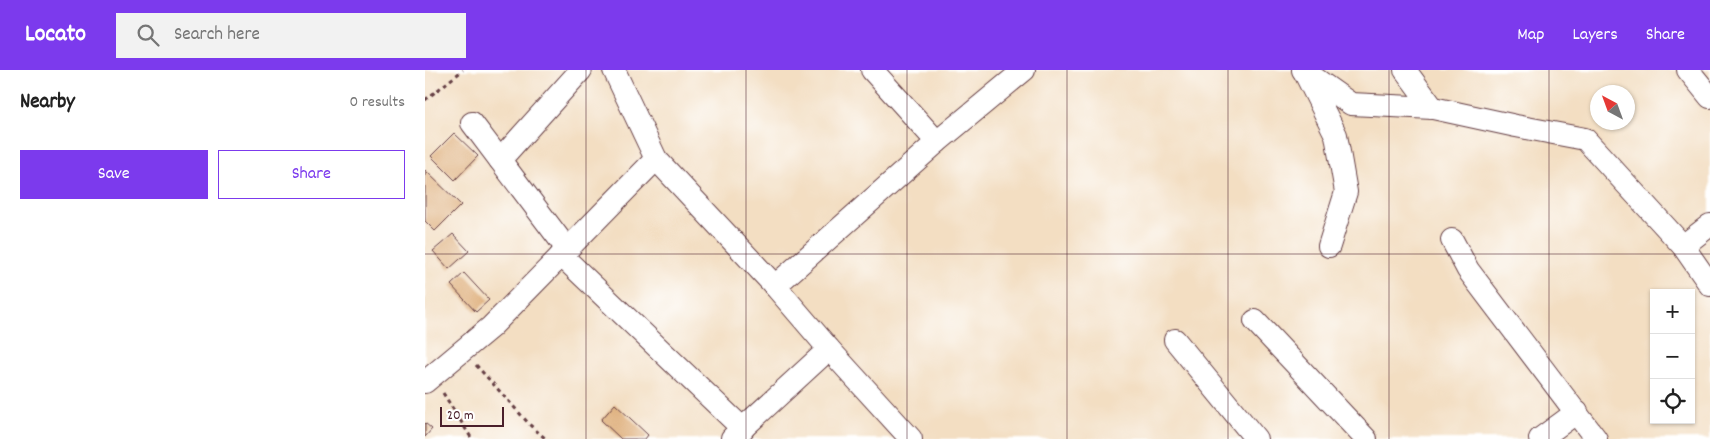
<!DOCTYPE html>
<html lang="en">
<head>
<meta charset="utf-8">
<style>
  :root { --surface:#fff; --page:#f2f2f2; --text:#222; --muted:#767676; --line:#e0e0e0; --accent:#7c3aed }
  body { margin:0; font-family:Dekko,sans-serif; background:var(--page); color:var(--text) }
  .controls { position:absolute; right:15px; bottom:15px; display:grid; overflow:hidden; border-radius:0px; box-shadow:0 1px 4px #0004 }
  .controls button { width:45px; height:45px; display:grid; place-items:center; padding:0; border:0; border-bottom:1px solid var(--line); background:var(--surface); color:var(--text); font:25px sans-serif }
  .compass { position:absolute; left:1165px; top:15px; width:45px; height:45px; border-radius:50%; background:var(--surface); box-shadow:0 1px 4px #0004; rotate:319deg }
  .scale { position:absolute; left:15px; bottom:12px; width:64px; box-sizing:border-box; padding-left:5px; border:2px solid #4a1f2b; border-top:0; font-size:14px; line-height:18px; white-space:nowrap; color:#4a1f2b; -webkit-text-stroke:4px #fff; paint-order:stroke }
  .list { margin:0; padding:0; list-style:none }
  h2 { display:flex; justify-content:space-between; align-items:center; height:65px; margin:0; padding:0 20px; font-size:21px }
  h2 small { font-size:16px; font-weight:400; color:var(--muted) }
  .actions { display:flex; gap:10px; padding:15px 20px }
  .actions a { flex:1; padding:11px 0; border:1px solid var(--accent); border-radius:0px; text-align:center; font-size:18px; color:var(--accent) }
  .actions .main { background:var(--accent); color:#fff }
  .icon { flex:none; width:28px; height:28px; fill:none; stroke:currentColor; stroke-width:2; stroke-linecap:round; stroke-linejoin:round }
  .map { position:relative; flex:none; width:1285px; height:369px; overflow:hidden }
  header { display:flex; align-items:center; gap:30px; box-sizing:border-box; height:70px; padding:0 25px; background:var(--accent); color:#fff }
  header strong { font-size:24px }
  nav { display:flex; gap:28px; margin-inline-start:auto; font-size:18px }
  .search { width:350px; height:45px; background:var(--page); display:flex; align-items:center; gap:12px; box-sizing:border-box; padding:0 18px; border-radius:0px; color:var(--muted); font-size:19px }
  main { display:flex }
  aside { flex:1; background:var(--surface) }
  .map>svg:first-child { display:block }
  .building { fill:#e0b382 }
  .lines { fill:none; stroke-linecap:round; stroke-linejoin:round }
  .minor-casing { stroke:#633c42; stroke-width:24 }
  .path { stroke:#633c42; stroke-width:3; stroke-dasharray:4 4; stroke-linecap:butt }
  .minor { stroke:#fff; stroke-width:22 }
  .grid { fill:none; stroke:#4a1f2b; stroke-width:1; stroke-opacity:0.55 }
</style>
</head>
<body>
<header>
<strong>Locato</strong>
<div class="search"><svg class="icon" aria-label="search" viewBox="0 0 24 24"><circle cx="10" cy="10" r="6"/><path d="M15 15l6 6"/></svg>Search here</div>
<nav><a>Map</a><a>Layers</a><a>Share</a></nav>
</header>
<main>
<aside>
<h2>Nearby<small>0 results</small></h2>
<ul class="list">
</ul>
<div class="actions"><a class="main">Save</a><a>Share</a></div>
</aside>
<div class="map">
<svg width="1285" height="369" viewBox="0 0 1285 369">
  <rect width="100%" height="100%" fill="#fff"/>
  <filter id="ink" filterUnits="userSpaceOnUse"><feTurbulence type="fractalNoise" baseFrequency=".02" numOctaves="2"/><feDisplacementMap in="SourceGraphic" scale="10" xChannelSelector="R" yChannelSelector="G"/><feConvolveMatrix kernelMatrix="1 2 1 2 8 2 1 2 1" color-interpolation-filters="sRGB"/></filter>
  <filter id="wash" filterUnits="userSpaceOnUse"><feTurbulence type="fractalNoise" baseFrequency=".0096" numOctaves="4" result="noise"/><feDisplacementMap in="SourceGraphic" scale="20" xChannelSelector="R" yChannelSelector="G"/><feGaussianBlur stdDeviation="1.12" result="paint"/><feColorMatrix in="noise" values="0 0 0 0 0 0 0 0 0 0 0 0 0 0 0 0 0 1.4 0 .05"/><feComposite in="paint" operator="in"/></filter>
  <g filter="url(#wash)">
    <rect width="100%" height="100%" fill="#f3dec2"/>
    <g id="blocks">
      <g class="building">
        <polygon points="29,63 53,86 30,110 6,86"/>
        <polygon points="0,100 36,135 10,161 0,151"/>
        <polygon points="28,164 44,181 24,199 8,181"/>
        <polygon points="39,203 64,230 51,242 26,215"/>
        <polygon points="190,334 223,365 220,369 196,369 176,350"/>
        <polygon points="0,353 7,359 0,367"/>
      </g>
    </g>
  </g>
  <g filter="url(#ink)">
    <use href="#blocks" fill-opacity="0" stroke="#633c42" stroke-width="1"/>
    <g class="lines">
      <g class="minor-casing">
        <g id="minor">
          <polyline points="189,0 231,89 350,216 404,279 486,369"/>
          <polyline points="447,0 512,72"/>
          <polyline points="878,0 926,34 1008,38 1091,56 1160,69 1258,176 1285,215"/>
          <polyline points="980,0 1008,38"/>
          <polyline points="1263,0 1285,27"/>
          <polyline points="880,3 911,65 921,122 904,176"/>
          <polyline points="47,53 142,179"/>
          <polyline points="75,90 156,0"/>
          <polyline points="1027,170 1043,200 1171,369"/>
          <polyline points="1258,176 1285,155"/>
          <polyline points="136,185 318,359"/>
          <polyline points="350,216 512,72 599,0"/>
          <polyline points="830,251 941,369"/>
          <polyline points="750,270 831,369"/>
          <polyline points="0,312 66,257 231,89"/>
          <polyline points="307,368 404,279"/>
          <polyline points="1115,369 1152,342"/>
        </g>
      </g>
      <g class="path">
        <polyline points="0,30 38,0"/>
        <polyline points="51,295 106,356 121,369"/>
        <polyline points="18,323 47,369"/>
      </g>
      <use href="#minor" class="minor"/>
    </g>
  </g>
  <path class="grid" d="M161,0V369M321,0V369M482,0V369M642,0V369M803,0V369M964,0V369M1124,0V369M0,184H1285"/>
</svg>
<div class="controls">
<button>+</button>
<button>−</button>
<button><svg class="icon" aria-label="locate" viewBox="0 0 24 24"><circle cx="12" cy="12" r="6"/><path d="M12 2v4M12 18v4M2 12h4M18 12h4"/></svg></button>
</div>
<svg class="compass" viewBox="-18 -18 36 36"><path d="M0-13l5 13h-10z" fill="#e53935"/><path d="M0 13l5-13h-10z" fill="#767676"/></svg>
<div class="scale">20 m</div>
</div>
</main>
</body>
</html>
